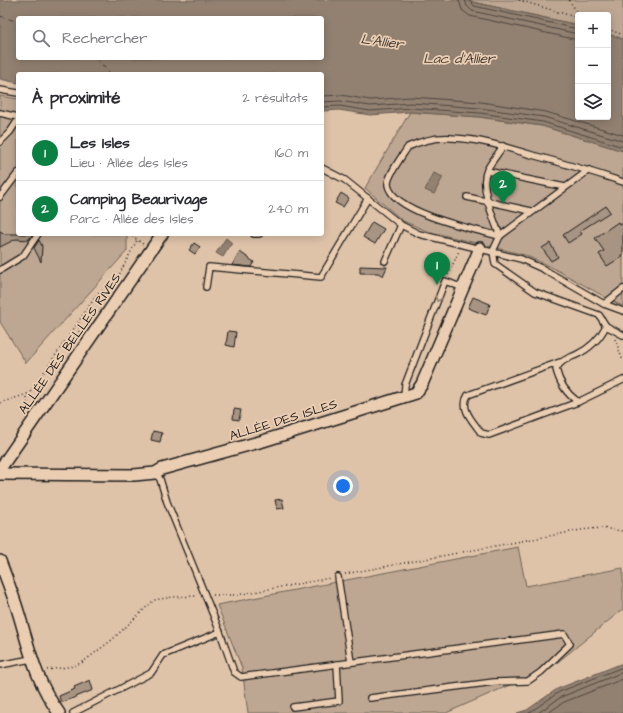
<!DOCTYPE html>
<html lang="fr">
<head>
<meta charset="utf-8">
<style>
  :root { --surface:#fff; --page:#f7f7f7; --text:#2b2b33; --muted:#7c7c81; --line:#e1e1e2; --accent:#0b8043 }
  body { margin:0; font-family:"Architects Daughter",sans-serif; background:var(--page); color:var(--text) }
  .controls { position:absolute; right:12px; top:12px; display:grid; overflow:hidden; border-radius:4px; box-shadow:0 2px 10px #0003 }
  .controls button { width:36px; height:36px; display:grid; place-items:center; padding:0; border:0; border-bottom:1px solid var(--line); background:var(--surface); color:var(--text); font:20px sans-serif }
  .you { position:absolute; left:343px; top:486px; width:14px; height:14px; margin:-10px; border:3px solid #fff; border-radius:50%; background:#1a73e8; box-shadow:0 0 0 6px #1a73e833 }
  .badge { display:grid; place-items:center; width:26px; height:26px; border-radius:50%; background:var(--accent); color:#fff; font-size:13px; font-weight:700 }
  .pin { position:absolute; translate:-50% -33px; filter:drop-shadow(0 1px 2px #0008) }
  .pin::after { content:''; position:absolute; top:21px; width:14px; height:12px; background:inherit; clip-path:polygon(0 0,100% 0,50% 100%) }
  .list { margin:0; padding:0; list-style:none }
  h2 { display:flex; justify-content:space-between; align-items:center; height:52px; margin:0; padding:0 16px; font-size:17px }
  h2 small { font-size:13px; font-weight:400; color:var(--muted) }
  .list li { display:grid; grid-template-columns:26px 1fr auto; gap:12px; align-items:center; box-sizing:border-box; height:56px; padding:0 16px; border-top:1px solid var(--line) }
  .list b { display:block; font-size:15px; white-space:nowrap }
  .list p { margin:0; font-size:13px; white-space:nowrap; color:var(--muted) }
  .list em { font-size:13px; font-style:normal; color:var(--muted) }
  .icon { flex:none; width:22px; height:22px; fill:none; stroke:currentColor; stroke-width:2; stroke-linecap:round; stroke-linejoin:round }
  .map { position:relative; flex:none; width:623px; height:713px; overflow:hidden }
  .search { position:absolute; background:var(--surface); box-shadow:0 2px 10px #0003; left:16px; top:16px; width:308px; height:44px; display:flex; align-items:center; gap:10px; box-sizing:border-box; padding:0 14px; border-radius:4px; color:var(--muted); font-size:15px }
  .panel { position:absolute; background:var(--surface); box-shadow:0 2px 10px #0003; left:16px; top:72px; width:308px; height:164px; border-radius:4px }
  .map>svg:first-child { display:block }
  .green { fill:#bea792; stroke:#6d6257 }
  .water { fill:#928171; stroke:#63594f; fill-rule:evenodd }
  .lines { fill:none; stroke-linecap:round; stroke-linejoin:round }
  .shore { stroke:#4b443e; stroke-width:1 }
  .ferry { stroke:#453f3a; stroke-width:1; stroke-dasharray:5 4; stroke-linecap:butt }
  .building { fill:#a89482; stroke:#1c1c1c }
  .service-casing { stroke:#1c1c1c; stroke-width:8 }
  .minor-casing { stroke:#1c1c1c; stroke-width:14 }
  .path { stroke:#1c1c1c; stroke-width:1.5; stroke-dasharray:1 3; stroke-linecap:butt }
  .service { stroke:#ebceb2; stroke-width:5.5 }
  .minor { stroke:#ebceb2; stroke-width:11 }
  .oneway { stroke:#8e7e6e }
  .labels { text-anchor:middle; stroke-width:3.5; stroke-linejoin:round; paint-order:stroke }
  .street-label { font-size:13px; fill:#1c1c1c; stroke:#ebceb2 }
  .water-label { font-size:14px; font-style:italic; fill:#453f3a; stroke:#ebceb2 }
</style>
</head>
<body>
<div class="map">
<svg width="623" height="713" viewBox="0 0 623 713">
  <rect width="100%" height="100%" fill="#dfc3a9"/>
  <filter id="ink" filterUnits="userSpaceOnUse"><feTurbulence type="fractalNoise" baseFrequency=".025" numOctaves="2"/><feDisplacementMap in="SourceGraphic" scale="8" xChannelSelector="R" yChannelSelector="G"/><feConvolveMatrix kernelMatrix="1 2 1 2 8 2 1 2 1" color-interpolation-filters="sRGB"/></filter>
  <g filter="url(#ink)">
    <g class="green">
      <polygon points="463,0 623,0 623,39 608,34 608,15 578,15 578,25"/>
      <polygon points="0,96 18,99 18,234 127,234 127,251 26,363 0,322"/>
      <polygon points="410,112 479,117 542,126 623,151 623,306 614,302 553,268 525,255 427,231 403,221 365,188"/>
      <polygon points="518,547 526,586 623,568 623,609 553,666 446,713 248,713 242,668 217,605"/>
    </g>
    <g class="water">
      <path d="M0,0H463L578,25V117H608V34L623,39V151L542,126L479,117L410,112L370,115L339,110L322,111V74H18V83L0,79ZM18,18H322V58H18Z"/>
      <polygon points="434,173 443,177 434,194 425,190"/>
      <polygon points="226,238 232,243 223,257 216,253"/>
      <polygon points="623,663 623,713 517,713 527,710 557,689"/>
    </g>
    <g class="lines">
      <g class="shore">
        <polyline points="459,0 462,10 470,16 578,40"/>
        <polyline points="465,0 467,6 472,11 578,34"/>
        <polyline points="470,0 474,6 578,29"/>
        <polyline points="322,96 341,95 370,100 411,97 481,102 546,112 623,135"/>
        <polyline points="322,102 340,101 370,106 411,103 480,108 544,117 623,141"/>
        <polyline points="322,107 340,106 370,111 411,108 480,113 543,122 623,147"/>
        <polyline points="529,713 559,692 623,667"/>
        <polyline points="538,713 561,697 623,672"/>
        <polyline points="548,713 564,702 623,679"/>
      </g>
      <g class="ferry">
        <polyline points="0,16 18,22"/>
        <polyline points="96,58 110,74"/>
      </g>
    </g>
    <g class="building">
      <polygon points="341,193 349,198 343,207 335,203"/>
      <polygon points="606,206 610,212 580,231 582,234 568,243 563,235"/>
      <polygon points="372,222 384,229 375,244 363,237"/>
      <polygon points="618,222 620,225 623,223 623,256 607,266 599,254 604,251 595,238"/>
      <polygon points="0,231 5,234 33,234 28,240 16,239 0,247"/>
      <polygon points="39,240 42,246 41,262 34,248"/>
      <polygon points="194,243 200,247 195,254 189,250"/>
      <polygon points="550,243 558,257 551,261 542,248"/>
      <polygon points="240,252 254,262 251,267 232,265"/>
      <polygon points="360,266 387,267 383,276 378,273 360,273"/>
      <polygon points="473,297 490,304 486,315 468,308"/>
      <polygon points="228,331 236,332 234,347 226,345"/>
      <polygon points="234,409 241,410 239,420 233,419"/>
      <polygon points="153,431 162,433 160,442 151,440"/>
      <polygon points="282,499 284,508 277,509 275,500"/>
      <polygon points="90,680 93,690 61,703 59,696 75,689 74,687"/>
    </g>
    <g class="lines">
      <g class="service-casing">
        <g id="service">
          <polyline points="0,90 18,93"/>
          <polyline points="0,113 18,117"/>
          <polyline points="0,142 10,132 18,120"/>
          <polyline points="322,168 345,180 401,225 419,234 521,259 543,269 604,304 623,311"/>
          <polyline points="589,170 500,236 493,251 495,264 535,292 599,315 606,326 623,335"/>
          <polyline points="487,171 565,187"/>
          <polyline points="0,197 18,173"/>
          <polyline points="467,197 531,211"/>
          <polyline points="254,234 259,234"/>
          <path d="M500,236C476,230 393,213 388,185C387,176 403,155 408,147C421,141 437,137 452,138C479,139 506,147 532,155C563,163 593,172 623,182"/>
          <path d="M500,236C494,219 479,187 487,170C491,162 498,154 503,146"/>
          <polyline points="385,261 401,225"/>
          <polyline points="0,270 23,256 38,234"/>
          <polyline points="206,287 209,267 321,277 368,198"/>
          <polyline points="604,304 623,289"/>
          <path d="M606,326C600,338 589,349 576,355C567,359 561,360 556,369C559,382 567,394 578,402L623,380"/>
          <path d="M560,362L468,395C459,409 474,422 481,433L489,435L578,402"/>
          <polyline points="404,397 405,385 445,281 463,288"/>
          <polyline points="155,473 160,479 167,502 220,632 234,672 241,677 564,634 570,644 541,672 528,681 494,682 370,698"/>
          <polyline points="338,577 351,662"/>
          <polyline points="0,665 31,659"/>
          <polyline points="293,707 339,701 337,664"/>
          <polyline points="73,713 151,673 163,655 220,632"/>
        </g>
      </g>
      <g class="minor-casing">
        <g id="minor">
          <polyline points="0,469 162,234"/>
          <polyline points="0,474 134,475 155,473 162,469 263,441 416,393 422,384 480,248"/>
          <path d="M0,561C5,575 11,590 16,605C29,645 33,677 59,713"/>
        </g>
      </g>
      <g class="path">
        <polyline points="519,0 578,18"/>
        <polyline points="569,0 579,15"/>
        <polyline points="608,29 623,35"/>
        <polyline points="129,234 143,244"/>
        <polyline points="448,275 459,251"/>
        <polyline points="116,281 137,240"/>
        <polyline points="79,336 79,322"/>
        <polyline points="615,339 623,361"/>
        <polyline points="0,403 30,393"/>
        <polyline points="27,411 27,397 98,293 114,285"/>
        <polyline points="345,574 581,530 601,528 623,531"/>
        <polyline points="213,595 237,595 330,578"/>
        <polyline points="47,670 74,666 83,662 113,639 154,600 173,597 198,596"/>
      </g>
      <use href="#service" class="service"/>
      <use href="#minor" class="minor"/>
    </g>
    <defs><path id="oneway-chevron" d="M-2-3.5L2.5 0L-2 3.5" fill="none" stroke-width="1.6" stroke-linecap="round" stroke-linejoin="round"/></defs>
    <use class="oneway" href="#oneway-chevron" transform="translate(438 299) rotate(111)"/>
  </g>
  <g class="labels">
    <g class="street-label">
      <text transform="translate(69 343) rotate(-55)" y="5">ALLÉE DES BELLES RIVES</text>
      <text transform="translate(283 419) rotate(-17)" y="5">ALLÉE DES ISLES</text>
    </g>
    <g class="water-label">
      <text transform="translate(382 41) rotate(7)" y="5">L'Allier</text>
      <text x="459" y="63">Lac d'Allier</text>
    </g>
  </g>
</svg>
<div class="controls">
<button>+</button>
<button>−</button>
<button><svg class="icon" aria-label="layers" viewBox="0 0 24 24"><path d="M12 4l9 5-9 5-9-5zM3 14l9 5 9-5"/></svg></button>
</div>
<div class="you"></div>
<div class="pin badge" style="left:437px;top:285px">1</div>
<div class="pin badge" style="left:503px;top:204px">2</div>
<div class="search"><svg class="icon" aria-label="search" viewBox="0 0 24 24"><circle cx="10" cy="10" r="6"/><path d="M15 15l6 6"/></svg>Rechercher</div>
<section class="panel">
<h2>À proximité<small>2 résultats</small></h2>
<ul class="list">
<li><span class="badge">1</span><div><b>Les Isles</b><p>Lieu · Allée des Isles</p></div><em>160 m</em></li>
<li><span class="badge">2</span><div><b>Camping Beaurivage</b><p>Parc · Allée des Isles</p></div><em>240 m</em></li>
</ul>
</section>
</div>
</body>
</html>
